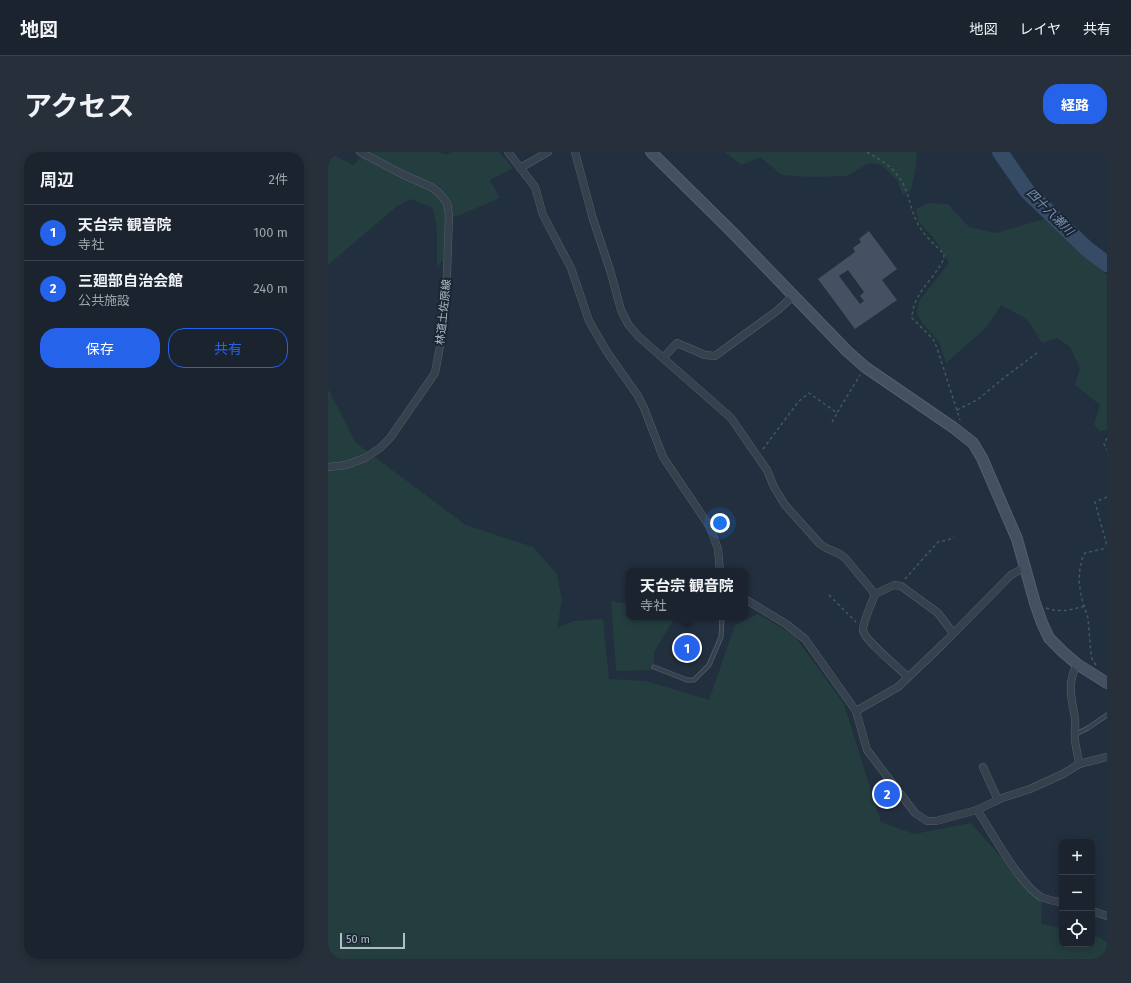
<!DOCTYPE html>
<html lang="ja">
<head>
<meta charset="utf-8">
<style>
  :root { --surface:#1a232e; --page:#272f3a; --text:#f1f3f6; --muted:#9fa4aa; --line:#38404a; --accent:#2563eb }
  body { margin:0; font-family:"Fira Sans","Noto Sans JP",sans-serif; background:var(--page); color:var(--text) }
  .controls { position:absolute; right:12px; bottom:12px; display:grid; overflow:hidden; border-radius:8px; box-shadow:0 2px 10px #0003 }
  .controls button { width:36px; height:36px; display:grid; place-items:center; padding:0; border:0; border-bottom:1px solid var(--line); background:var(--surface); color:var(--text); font:20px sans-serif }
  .scale { position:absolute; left:12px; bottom:10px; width:65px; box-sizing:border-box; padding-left:4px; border:2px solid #b2bcc9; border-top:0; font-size:11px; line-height:14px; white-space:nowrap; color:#b2bcc9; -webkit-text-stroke:3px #1b2633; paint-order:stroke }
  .you { position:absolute; left:392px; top:371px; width:14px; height:14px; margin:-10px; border:3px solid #fff; border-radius:50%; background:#1a73e8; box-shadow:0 0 0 6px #1a73e833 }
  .badge { display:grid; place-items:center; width:26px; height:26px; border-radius:50%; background:var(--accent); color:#fff; font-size:13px; font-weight:700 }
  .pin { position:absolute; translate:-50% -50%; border:2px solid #fff; box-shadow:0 1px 4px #0006 }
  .popup { position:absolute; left:298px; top:416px; width:122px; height:52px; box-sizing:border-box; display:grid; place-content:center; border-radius:8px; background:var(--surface); filter:drop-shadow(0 1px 3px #0005); font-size:13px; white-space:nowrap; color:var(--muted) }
  .popup b { font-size:15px; color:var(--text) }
  .popup::after { content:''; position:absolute; left:50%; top:100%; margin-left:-8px; border:8px solid transparent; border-top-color:var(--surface) }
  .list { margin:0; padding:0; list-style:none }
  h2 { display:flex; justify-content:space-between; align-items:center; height:52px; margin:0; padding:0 16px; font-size:17px }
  h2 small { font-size:13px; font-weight:400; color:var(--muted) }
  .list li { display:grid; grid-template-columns:26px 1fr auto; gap:12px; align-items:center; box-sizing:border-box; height:56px; padding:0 16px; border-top:1px solid var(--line) }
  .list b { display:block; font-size:15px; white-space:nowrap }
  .list p { margin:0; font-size:13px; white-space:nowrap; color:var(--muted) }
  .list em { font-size:13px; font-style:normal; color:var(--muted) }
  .actions { display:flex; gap:8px; padding:12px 16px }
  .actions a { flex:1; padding:9px 0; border:1px solid var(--accent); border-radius:16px; text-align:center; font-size:14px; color:var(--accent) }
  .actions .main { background:var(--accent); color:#fff }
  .icon { flex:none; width:22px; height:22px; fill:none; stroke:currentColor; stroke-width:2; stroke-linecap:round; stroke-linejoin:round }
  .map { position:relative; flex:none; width:779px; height:807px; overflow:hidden; border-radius:16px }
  header { display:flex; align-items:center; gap:24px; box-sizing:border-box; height:56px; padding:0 20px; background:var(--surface); border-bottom:1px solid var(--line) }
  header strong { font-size:19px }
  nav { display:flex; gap:22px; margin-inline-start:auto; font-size:14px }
  .intro { display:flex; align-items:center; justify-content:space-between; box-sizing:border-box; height:96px; padding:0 24px }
  h1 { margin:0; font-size:28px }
  .button { padding:10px 18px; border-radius:16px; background:var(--accent); color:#fff; font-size:14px; font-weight:700 }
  main { display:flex; gap:24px; padding:0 24px }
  aside { flex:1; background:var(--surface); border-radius:16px; box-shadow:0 2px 10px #0003 }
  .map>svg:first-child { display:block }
  .green { fill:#243d3f }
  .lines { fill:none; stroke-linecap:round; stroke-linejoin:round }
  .river { stroke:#354b66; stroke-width:16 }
  .building { fill:#435162; fill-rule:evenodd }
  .lane-casing { stroke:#545f6c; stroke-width:5 }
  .street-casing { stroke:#545f6c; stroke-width:8 }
  .secondary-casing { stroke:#545f6c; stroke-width:12 }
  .path { stroke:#425a5c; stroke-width:1.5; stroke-dasharray:3 3; stroke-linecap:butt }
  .lane { stroke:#36414e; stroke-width:3.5 }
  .street { stroke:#36414e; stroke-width:7 }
  .secondary { stroke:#445061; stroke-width:10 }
  .labels { text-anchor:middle; stroke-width:4; stroke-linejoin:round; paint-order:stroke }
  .street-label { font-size:11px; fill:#b2bcc9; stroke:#1b2633 }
  .water-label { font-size:12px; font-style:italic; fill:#7893b2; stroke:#1b2633 }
</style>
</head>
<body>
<header>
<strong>地図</strong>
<nav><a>地図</a><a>レイヤ</a><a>共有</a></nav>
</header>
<div class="intro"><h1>アクセス</h1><a class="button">経路</a></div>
<main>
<aside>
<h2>周辺<small>2件</small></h2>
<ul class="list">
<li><span class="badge">1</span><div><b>天台宗 観音院</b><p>寺社</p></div><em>100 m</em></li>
<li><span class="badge">2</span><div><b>三廻部自治会館</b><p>公共施設</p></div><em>240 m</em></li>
</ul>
<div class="actions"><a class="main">保存</a><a>共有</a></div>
</aside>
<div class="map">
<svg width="779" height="807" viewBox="0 0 779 807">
  <rect width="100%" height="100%" fill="#222f3e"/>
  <g class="green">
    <polygon points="0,0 25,13 39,0 111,0 118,3 124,0 171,0 185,16 162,28 172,46 127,65 119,60 115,108 109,115 109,78 105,56 83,47 68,55 0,113"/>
    <polygon points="397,0 589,0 588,13 583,38 575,43 569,28 553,13 542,11 518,24 482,25 454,23 432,5 413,13"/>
    <polygon points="599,51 620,52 641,75 668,81 716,67 779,123 779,278 771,279 766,272 772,253 747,233 752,216 742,195 729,186 714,191 700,168 673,153 658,176 618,211 611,190 595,172 589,162 591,149 621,111 607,88 591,70 588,57"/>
    <polygon points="0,237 28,291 138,373 205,395 229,422 234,448 229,476 246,469 275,467 281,527 318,529 381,548 407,473 430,462 466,483 516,552 553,670 586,682 643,671 714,751 713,772 734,776 734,792 764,792 764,783 771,785 779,790 779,807 0,807"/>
    <polygon points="283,449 301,452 301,465 347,465 326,500 326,518 288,519"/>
  </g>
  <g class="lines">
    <polyline class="river" points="672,0 699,39 759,97 779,112"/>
  </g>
  <g class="building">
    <path d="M541,79L569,117L554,128L569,148L527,177L490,127L527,100L525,96L533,90L531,87ZM520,118L536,140L532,144L536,149L532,152L511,124Z"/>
    <polygon points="557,632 568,647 561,652 551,637"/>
  </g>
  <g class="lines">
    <g class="lane-casing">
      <g id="lane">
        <polyline points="326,515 359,528 366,528 381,513 393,485 394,465"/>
        <polyline points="748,582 760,576 779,563"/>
      </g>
    </g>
    <g class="street-casing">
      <g id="street">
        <polyline points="180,0 207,35 215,63 243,116 261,169 279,200 310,244 316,256 335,305 382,375 390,397 392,419"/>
        <polyline points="247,0 265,67 282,118 293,158 300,172 310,184 403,266 439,318 446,335 457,353 492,392 498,396 512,402 518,407 547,442"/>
        <polyline points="192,16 220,0"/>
        <polyline points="335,206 349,191 377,203 387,204 450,158 465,144"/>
        <polyline points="0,315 18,313 37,306 52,296 62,286 107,221 113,189 119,122 121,63 119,51 110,40 103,35 74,22 32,0"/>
        <path d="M547,442C544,451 535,469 535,478C536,488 572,517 580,525"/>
        <polyline points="547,442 566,433 573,434 610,461 625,481"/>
        <polyline points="417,447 458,472 477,487 528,559 539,598 587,661 599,669 608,669 649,658 674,646 702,637 735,622 751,612 779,605"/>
        <path d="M749,512C739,532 743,544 747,566C748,573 746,581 747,588C748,596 750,604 751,612"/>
        <polyline points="528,559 570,535 615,492 683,423 697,415"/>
        <polyline points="655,615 670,648"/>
        <path d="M649,658C664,680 692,733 713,745C719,748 728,749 734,751"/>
        <polyline points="764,759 779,764"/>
      </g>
    </g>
    <g class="secondary-casing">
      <polyline id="secondary" points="323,0 403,79 519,199 537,215 626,276 645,291 654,306 689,387 707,451 714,471 721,486 735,500 749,512 779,531"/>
    </g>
    <g class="path">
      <path d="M539,0C551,7 563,14 571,25C580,37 582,55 588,68C594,82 606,92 616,102C616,111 610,116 605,124C595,136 584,150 584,166L605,187L609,196L632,268"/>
      <polyline points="629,258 649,248 677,225 709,201"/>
      <polyline points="504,270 509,261"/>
      <polyline points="779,286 776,292 779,298"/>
      <polyline points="435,297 471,249 481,241 509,261 532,223"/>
      <polyline points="779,345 767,350 779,394"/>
      <polyline points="577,427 610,390 620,388 626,385"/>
      <polyline points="501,443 528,470"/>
      <path d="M718,456C733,461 742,458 757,454"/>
      <polyline points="768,513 764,507 763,502 760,466 753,444 751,428 752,415 755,404 757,401 779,396"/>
    </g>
    <use href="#lane" class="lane"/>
    <use href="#street" class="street"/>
    <use href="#secondary" class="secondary"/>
  </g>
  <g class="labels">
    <g class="street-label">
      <text transform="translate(115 160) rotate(-84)" y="4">林道土佐原線</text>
    </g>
    <g class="water-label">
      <text transform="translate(722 60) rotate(45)" y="4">四十八瀬川</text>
    </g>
  </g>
</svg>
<div class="controls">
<button>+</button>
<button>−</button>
<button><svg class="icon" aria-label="locate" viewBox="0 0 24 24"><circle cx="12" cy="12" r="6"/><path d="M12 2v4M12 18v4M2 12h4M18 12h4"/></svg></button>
</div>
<div class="scale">50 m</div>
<div class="you"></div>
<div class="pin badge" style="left:359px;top:496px">1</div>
<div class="popup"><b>天台宗 観音院</b>寺社</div>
<div class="pin badge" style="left:559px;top:642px">2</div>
</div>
</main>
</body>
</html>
